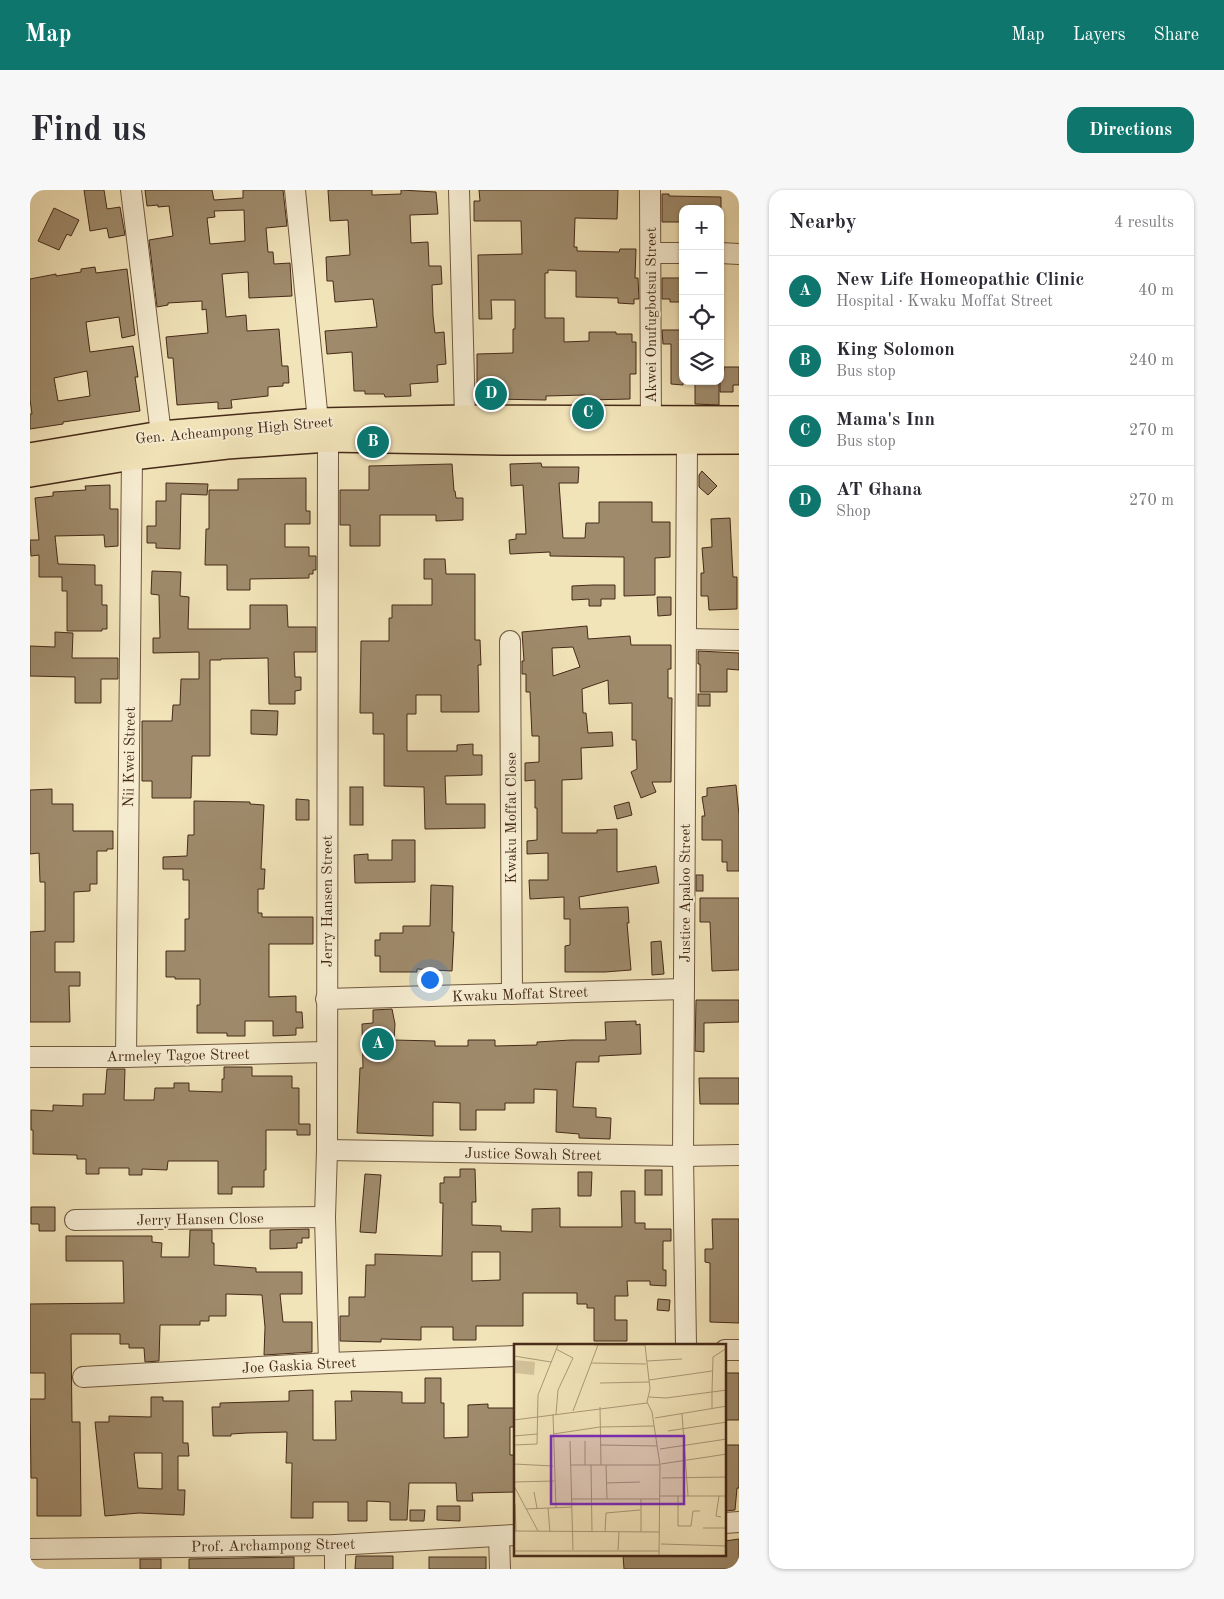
<!DOCTYPE html>
<html lang="en">
<head>
<meta charset="utf-8">
<style>
  :root { --surface:#fff; --page:#f7f7f7; --text:#2b2b33; --muted:#7c7c81; --line:#e1e1e2; --accent:#0f766e }
  body { margin:0; font-family:"Old Standard TT",serif; background:var(--page); color:var(--text) }
  .controls { position:absolute; right:15px; top:15px; display:grid; overflow:hidden; border-radius:10px; box-shadow:0 1px 4px #0004 }
  .controls button { width:45px; height:45px; display:grid; place-items:center; padding:0; border:0; border-bottom:1px solid var(--line); background:var(--surface); color:var(--text); font:25px sans-serif }
  .you { position:absolute; left:399px; top:789px; width:18px; height:18px; margin:-12px; border:4px solid #fff; border-radius:50%; background:#1a73e8; box-shadow:0 0 0 8px #1a73e833 }
  .badge { display:grid; place-items:center; width:32px; height:32px; border-radius:50%; background:var(--accent); color:#fff; font-size:16px; font-weight:700 }
  .pin { position:absolute; translate:-50% -50%; border:2px solid #fff; box-shadow:0 1px 5px #0006 }
  .list { margin:0; padding:0; list-style:none }
  h2 { display:flex; justify-content:space-between; align-items:center; height:65px; margin:0; padding:0 20px; font-size:21px }
  h2 small { font-size:16px; font-weight:400; color:var(--muted) }
  .list li { display:grid; grid-template-columns:32px 1fr auto; gap:15px; align-items:center; box-sizing:border-box; height:70px; padding:0 20px; border-top:1px solid var(--line) }
  .list b { display:block; font-size:19px; white-space:nowrap }
  .list p { margin:0; font-size:16px; white-space:nowrap; color:var(--muted) }
  .list em { font-size:16px; font-style:normal; color:var(--muted) }
  .icon { flex:none; width:28px; height:28px; fill:none; stroke:currentColor; stroke-width:2; stroke-linecap:round; stroke-linejoin:round }
  .map { position:relative; flex:none; width:709px; height:1379px; overflow:hidden; border-radius:15px }
  header { display:flex; align-items:center; gap:30px; box-sizing:border-box; height:70px; padding:0 25px; background:var(--accent); color:#fff }
  header strong { font-size:24px }
  nav { display:flex; gap:28px; margin-inline-start:auto; font-size:18px }
  .intro { display:flex; align-items:center; justify-content:space-between; box-sizing:border-box; height:120px; padding:0 30px }
  h1 { margin:0; font-size:35px }
  .button { padding:12px 22px; border-radius:15px; background:var(--accent); color:#fff; font-size:18px; font-weight:700 }
  main { display:flex; gap:30px; padding:0 30px }
  aside { flex:1; background:var(--surface); border-radius:15px; box-shadow:0 1px 4px #0004 }
  .map>svg:first-child { display:block }
  .building { fill:#9f8b6c; stroke:#452a18; fill-rule:evenodd }
  .lines { fill:none; stroke-linecap:round; stroke-linejoin:round }
  .minor-casing { stroke:#705840; stroke-width:22 }
  .major-casing { stroke:#452a18; stroke-width:28 }
  .minor { stroke:#f7edd2; stroke-width:20 }
  .major { stroke:#f2e4b9; stroke-width:25 }
  .labels { text-anchor:middle; stroke-width:4; stroke-linejoin:round; paint-order:stroke }
  .street-label { font-size:15px; fill:#452a18; stroke:#f7edd2 }
  .inset-road { fill:none; stroke:#ad9a79; stroke-width:1 }
  .view { fill:#7b2cbf; fill-opacity:0.15; stroke:#7b2cbf; stroke-width:2.5 }
  .inset-edge { fill:none; stroke:#452a18; stroke-width:2.5 }
</style>
</head>
<body>
<header>
<strong>Map</strong>
<nav><a>Map</a><a>Layers</a><a>Share</a></nav>
</header>
<div class="intro"><h1>Find us</h1><a class="button">Directions</a></div>
<main>
<div class="map">
<svg width="709" height="1379" viewBox="0 0 709 1379">
  <rect width="100%" height="100%" fill="#f2e4b9"/>
  <filter id="stains"><feTurbulence type="fractalNoise" baseFrequency=".004" numOctaves="4"/><feColorMatrix values="0 0 0 0 .2 0 0 0 0 .09 0 0 0 0 .02 0 0 0 .5 -.17"/></filter>
  <radialGradient id="worn" r=".72"><stop offset=".6" stop-color="#630" stop-opacity="0"/><stop offset="1" stop-color="#630" stop-opacity=".3"/></radialGradient>
  <g class="building">
    <polygon points="54,0 74,0 77,19 90,17 95,45 79,48 77,38 60,41"/>
    <path d="M115,0H182L184,10L213,8V0H253L257,36L236,38L238,62H243L244,74L260,73L262,106L219,108L218,82L192,84L196,127L216,125L217,141L249,139L252,176H258L259,193H253V196L238,197V206L201,210L202,218L188,219V212L147,215L143,168H138L136,147L178,143L176,119L172,120V111L138,113V115L127,117L119,50L143,46L139,16L128,17V15L117,16ZM214,20L215,51L180,54L177,28L185,27L184,21Z"/>
    <polygon points="298,0 342,0 342,5 371,4 371,0 406,2 408,24 380,25 381,53 398,52 399,76 411,76 412,94 402,95 403,126 405,143 414,142 416,174 407,175 408,192 380,194 381,206 355,207 354,204 335,204 335,201 324,201 322,162 297,164 295,141 347,137 343,109 305,112 303,91 297,91 296,67 320,65 318,30 300,31"/>
    <polygon points="449,0 588,0 587,29 545,28 544,57 547,57 547,61 589,62 590,59 606,59 605,88 608,88 609,109 604,109 604,114 588,113 588,108 546,107 546,81 518,80 518,83 515,83 515,128 534,128 534,152 559,151 559,142 586,142 586,144 602,144 602,152 606,152 606,184 600,184 600,209 557,210 557,207 555,205 516,206 516,210 462,209 451,196 447,197 447,164 483,163 483,139 485,139 485,110 461,110 462,129 449,129 448,65 492,64 491,31 444,31 444,11 450,11"/>
    <polygon points="632,4 639,4 639,6 691,7 691,19 653,19 653,32 632,32"/>
    <polygon points="24,18 49,30 41,46 37,44 29,60 8,51"/>
    <path d="M65,77L66,83L97,79L105,145L92,148L89,127L56,132L60,162L103,156L108,187H105L110,221L33,232V234L0,239V224H2L0,209V89L26,84V86L51,82V79ZM57,181L60,206L28,211L24,188Z"/>
    <polygon points="632,88 653,88 653,112 640,112 640,109 632,109"/>
    <polygon points="632,140 653,140 653,195 641,194 641,154 633,154"/>
    <polygon points="694,177 709,177 709,195 703,195 703,202 690,202 690,180 694,180"/>
    <polygon points="665,191 689,191 689,215 665,214"/>
    <polygon points="511,273 512,277 549,277 548,293 529,293 533,348 555,348 556,333 569,333 569,312 622,312 622,332 640,332 640,367 625,368 625,405 594,406 594,367 520,366 520,362 480,364 479,350 486,349 486,344 496,344 493,295 481,296 480,274"/>
    <polygon points="422,274 424,301 425,301 426,308 433,308 433,330 406,331 406,325 350,325 350,356 320,356 320,335 310,335 310,300 339,300 339,276"/>
    <polygon points="672,281 687,296 678,305 669,297 669,285"/>
    <polygon points="276,288 276,321 280,321 280,334 255,334 255,357 279,357 279,366 286,366 286,380 283,380 283,384 279,384 279,388 220,389 220,400 197,400 197,375 175,375 176,339 179,339 179,300 208,300 208,289"/>
    <polygon points="136,293 178,294 177,305 151,304 150,359 126,358 126,353 117,353 117,336 126,336 126,311 136,311"/>
    <polygon points="80,295 80,319 88,319 88,356 75,357 74,345 25,346 28,374 65,375 65,395 72,395 72,415 77,415 77,439 72,439 72,441 37,441 37,401 32,401 32,387 9,387 9,365 1,366 0,350 9,350 5,308 23,306 23,302 56,300 55,296"/>
    <polygon points="700,328 703,387 707,387 707,419 679,420 678,406 671,406 671,383 674,383 672,358 682,357 681,329"/>
    <polygon points="394,369 415,369 416,384 445,384 445,450 450,450 451,475 448,475 449,522 411,522 411,505 386,505 386,524 377,524 377,561 427,561 427,555 443,554 443,565 452,565 452,585 415,586 416,614 455,614 455,638 395,639 394,597 354,596 354,544 343,544 343,523 330,523 331,451 359,451 359,428 362,428 362,415 402,415 402,389 394,389"/>
    <polygon points="122,381 151,382 150,406 159,407 158,439 220,439 220,415 257,415 258,437 286,437 286,462 264,462 265,487 271,487 271,500 265,501 265,514 239,514 238,468 191,469 191,470 180,470 180,566 162,566 161,608 122,608 122,591 112,591 112,531 142,531 143,515 150,515 151,489 169,489 169,462 123,463 123,448 130,448 129,405 121,404"/>
    <polygon points="563,395 585,395 585,409 571,409 571,416 559,416 559,409 542,410 542,396"/>
    <polygon points="627,407 641,407 641,425 628,426"/>
    <path d="M557,436L558,449L600,446L601,455H641V479H638V508H642L641,592H622L626,602L611,608L601,582L607,579L606,550H602V513L579,514L578,490L552,499L553,523H556L558,543L582,542L583,556L551,558L552,589L532,590V643H567V640L587,639V682L626,676L629,693L549,707L550,719L598,717L599,733H597L601,780L575,782H535V756L540,755V729H534V707L500,709L499,690H518V663L497,664V651L507,650V618H505V590L495,591V573L509,572V546H502L500,502H496V484H492V471H494L492,442ZM543,457L550,477L523,486L522,458Z"/>
    <polygon points="25,442 43,443 42,468 88,468 88,489 71,489 71,513 45,513 45,487 0,486 0,456 25,457"/>
    <polygon points="668,461 709,463 709,480 697,479 697,502 670,502 670,474 668,474"/>
    <rect x="668" y="504" width="12" height="12"/>
    <polygon points="221,520 248,521 247,545 221,544"/>
    <polygon points="706,595 709,625 709,681 697,681 697,672 692,672 692,650 672,650 672,626 675,626 672,607 677,606 677,598"/>
    <rect x="320" y="597" width="13" height="38"/>
    <polygon points="22,599 22,614 43,614 43,641 83,641 83,659 77,659 77,661 67,661 67,694 60,694 60,701 44,702 44,752 25,752 25,782 50,782 50,796 39,796 40,832 0,832 0,742 15,741 15,692 10,692 9,663 0,664 0,600"/>
    <polygon points="266,609 279,610 279,630 266,630"/>
    <polygon points="164,611 220,612 220,614 234,615 231,679 235,679 234,699 228,699 228,723 232,723 232,727 283,727 283,754 239,754 239,807 266,806 266,822 272,822 273,838 266,838 266,845 243,846 243,831 215,831 215,846 197,846 197,843 167,843 167,815 170,815 170,789 145,789 145,787 136,787 136,761 155,761 155,729 159,729 159,690 153,690 153,679 133,679 133,667 157,666 158,645 164,645"/>
    <polygon points="599,612 602,625 587,629 584,616"/>
    <polygon points="362,650 385,650 385,692 325,693 324,665 338,664 338,670 362,670"/>
    <rect x="666" y="685" width="7" height="16"/>
    <polygon points="401,695 423,696 422,742 424,742 422,781 387,779 387,782 350,782 350,766 345,766 345,750 350,750 350,743 373,743 373,736 400,736"/>
    <polygon points="670,708 709,708 709,780 682,781 680,732 670,732"/>
    <polygon points="631,751 634,784 622,785 621,752"/>
    <polygon points="666,810 709,810 709,832 674,833 674,862 665,861"/>
    <polygon points="362,819 365,834 364,850 405,851 405,856 438,856 438,850 465,850 465,856 507,855 507,852 541,850 576,850 575,832 606,831 606,835 610,834 611,864 569,866 569,872 546,872 543,917 566,918 566,927 581,928 580,949 549,948 549,944 526,942 527,900 504,899 504,913 475,913 475,920 446,920 446,940 430,940 430,913 403,912 403,946 327,943 330,878 333,878 332,834 343,833 343,820"/>
    <polygon points="194,877 222,877 222,886 262,886 262,898 269,898 269,934 280,934 280,945 267,945 267,940 236,940 236,980 234,980 234,997 202,997 202,1004 188,1004 188,971 138,971 137,980 112,979 112,985 99,985 99,978 69,978 69,984 56,984 56,969 47,969 47,965 3,964 3,940 1,940 1,920 23,921 23,915 53,916 53,904 75,904 77,879 95,879 94,910 124,910 125,898 144,898 144,893 159,893 159,901 192,902 192,889 194,889"/>
    <polygon points="669,888 709,888 709,914 670,914"/>
    <path d="M430,979H445L446,1012H442V1035L471,1036V1041L502,1042V1019L530,1018V1037H592L591,1001H605V1033H615V1039H641V1051H633V1080H636V1096L620,1095V1091H597L598,1106H585V1130H597V1151H564V1118H557V1114H547V1103H493V1136H446V1150H423V1137H391V1150L351,1149V1152L310,1151V1126H319V1107H335L336,1075H345V1064L412,1066L413,1013H410V993H414V987H430ZM442,1062H470V1090L442,1091Z"/>
    <rect x="615" y="980" width="17" height="25"/>
    <polygon points="548,982 562,982 561,1006 548,1006"/>
    <polygon points="335,984 351,985 346,1043 330,1042"/>
    <polygon points="1,1017 25,1017 25,1041 9,1041 9,1034 1,1034"/>
    <polygon points="682,1029 709,1029 709,1133 680,1132 680,1073 675,1072 675,1059 683,1059"/>
    <polygon points="279,1039 279,1048 272,1048 272,1053 267,1053 267,1058 240,1059 240,1040"/>
    <polygon points="160,1040 182,1040 182,1053 184,1053 184,1075 226,1078 226,1082 272,1082 272,1104 250,1104 253,1132 282,1132 282,1162 234,1165 235,1137 232,1105 196,1104 196,1126 179,1126 179,1131 170,1131 170,1135 130,1135 129,1171 115,1172 114,1158 99,1158 99,1154 90,1154 90,1144 41,1144 42,1232 50,1232 51,1326 7,1326 7,1288 1,1288 0,1209 15,1209 15,1183 0,1183 0,1114 94,1113 93,1071 36,1071 36,1046 122,1046 122,1052 132,1053 131,1067 159,1067"/>
    <polygon points="628,1109 640,1110 639,1121 627,1120"/>
    <rect x="695" y="1183" width="14" height="47"/>
    <polygon points="395,1188 411,1188 411,1213 414,1213 414,1248 438,1247 438,1215 458,1214 458,1218 485,1218 485,1237 480,1237 480,1265 485,1265 485,1302 442,1303 443,1311 427,1311 426,1293 379,1293 377,1330 360,1330 360,1312 337,1311 337,1331 318,1331 318,1312 283,1312 283,1328 261,1328 262,1273 256,1273 257,1242 217,1243 201,1244 201,1246 183,1246 182,1217 190,1217 190,1213 259,1211 259,1201 283,1200 283,1250 306,1250 305,1211 322,1211 321,1201 372,1202 372,1213 395,1213"/>
    <path d="M121,1207H133V1211H153V1253H158L159,1266H148V1300H155L154,1325L109,1323L75,1326L65,1232H79V1226L121,1227ZM104,1263H132V1299L108,1298Z"/>
    <polygon points="695,1255 709,1255 709,1298 707,1298 705,1320 695,1321"/>
    <polygon points="407,1316 430,1316 430,1331 407,1330"/>
    <polygon points="380,1320 395,1320 394,1331 380,1331"/>
    <polygon points="709,1349 709,1379 594,1379 593,1365 695,1365 695,1351"/>
    <polygon points="326,1366 363,1366 363,1379 325,1379"/>
    <polygon points="264,1367 264,1379 159,1379 159,1369"/>
    <rect x="399" y="1367" width="57" height="12"/>
    <rect x="110" y="1369" width="21" height="10"/>
  </g>
  <g class="lines">
    <g class="minor-casing">
      <g id="minor">
        <polyline points="101,0 131,244"/>
        <polyline points="265,0 288,231"/>
        <polyline points="429,0 435,228"/>
        <polyline points="620,0 621,243"/>
        <polyline points="621,63 653,63"/>
        <polyline points="690,63 709,64"/>
        <polyline points="298,249 297,960 295,1027 299,1173"/>
        <polyline points="657,449 709,450"/>
        <polyline points="480,451 482,804"/>
        <polyline points="296,809 654,799"/>
        <polyline points="0,867 96,867 296,862"/>
        <polyline points="96,867 102,267"/>
        <polyline points="297,960 653,966 709,965"/>
        <polyline points="45,1030 295,1027"/>
        <polyline points="656,1155 653,966 657,251"/>
        <polyline points="695,1160 709,1160"/>
        <polyline points="53,1187 299,1173 485,1166"/>
        <polyline points="695,1333 709,1332"/>
        <polyline points="469,1346 470,1379"/>
        <polyline points="0,1359 305,1355 485,1345"/>
        <polyline points="305,1379 305,1355"/>
      </g>
    </g>
    <g class="major-casing">
      <g id="major">
        <polyline points="0,266 131,244 288,231 435,228 709,229"/>
        <polyline points="0,284 102,267 197,256 298,249 473,252 709,251"/>
      </g>
    </g>
    <use href="#minor" class="minor"/>
    <use href="#major" class="major"/>
  </g>
  <g class="labels">
    <g class="street-label">
      <text transform="translate(621 125) rotate(-90)" y="5">Akwei Onufugbotsui Street</text>
      <text transform="translate(204 240) rotate(-5)" y="5">Gen. Acheampong High Street</text>
      <text transform="translate(99 567) rotate(-89)" y="5">Nii Kwei Street</text>
      <text transform="translate(481 628) rotate(-90)" y="5">Kwaku Moffat Close</text>
      <text transform="translate(655 703) rotate(-90)" y="5">Justice Apaloo Street</text>
      <text transform="translate(297 711) rotate(-90)" y="5">Jerry Hansen Street</text>
      <text transform="translate(490 804) rotate(-2)" y="5">Kwaku Moffat Street</text>
      <text transform="translate(148 865) rotate(-1)" y="5">Armeley Tagoe Street</text>
      <text transform="translate(503 964) rotate(1)" y="5">Justice Sowah Street</text>
      <text transform="translate(170 1029) rotate(-1)" y="5">Jerry Hansen Close</text>
      <text transform="translate(269 1175) rotate(-3)" y="5">Joe Gaskia Street</text>
      <text transform="translate(243 1355) rotate(-1)" y="5">Prof. Archampong Street</text>
    </g>
  </g>
  <g transform="translate(484 1154)">
    <rect width="212" height="212" fill="#f2e4b9"/>
    <path d="M0,16L21,18L20,31L0,29Z" fill="#d5c49e"/>
    <path class="inset-road" d="M80,1H131M131,1L136,45L133,58L138,68L146,121L145,212M0,12L37,18M133,17L168,15M77,19L132,20M135,36L198,27M86,39L135,38M198,48V65M198,48L199,13L213,4M135,53L152,54L213,46M86,63L87,121M59,67L84,1M39,70L42,164M42,70L44,46L59,14L42,5M168,70L174,152M141,74L213,62M0,76L133,59M154,87L213,78M39,90L86,83L140,82M0,92L23,90M56,97L59,206M71,97V121M0,101L23,100L24,51L44,1M86,101L143,102M146,105L213,95M0,120L39,122M147,120L213,110M57,121H146M77,121L78,188M92,121L93,155M148,134L213,133M0,138L40,137M92,139L126,138M0,142L24,187M20,148L23,164M146,152H213M164,152V182H177L179,167H186M205,152L202,172L207,173M58,155H145M127,155V188M1,160L2,187M34,164L36,188M12,165L58,163M189,184H213M0,187L145,188M91,188L92,169L126,166M147,200L213,202M104,206L105,188M0,207H145"/>
    <path class="view" d="M37,92H170V160H37Z"/>
    <rect width="212" height="212" class="inset-edge"/>
  </g>
  <rect width="100%" height="100%" filter="url(#stains)"/>
  <rect width="100%" height="100%" fill="url(#worn)"/>
</svg>
<div class="controls">
<button>+</button>
<button>−</button>
<button><svg class="icon" aria-label="locate" viewBox="0 0 24 24"><circle cx="12" cy="12" r="6"/><path d="M12 2v4M12 18v4M2 12h4M18 12h4"/></svg></button>
<button><svg class="icon" aria-label="layers" viewBox="0 0 24 24"><path d="M12 4l9 5-9 5-9-5zM3 14l9 5 9-5"/></svg></button>
</div>
<div class="you"></div>
<div class="pin badge" style="left:348px;top:854px">A</div>
<div class="pin badge" style="left:343px;top:252px">B</div>
<div class="pin badge" style="left:558px;top:223px">C</div>
<div class="pin badge" style="left:461px;top:204px">D</div>
</div>
<aside>
<h2>Nearby<small>4 results</small></h2>
<ul class="list">
<li><span class="badge">A</span><div><b>New Life Homeopathic Clinic</b><p>Hospital · Kwaku Moffat Street</p></div><em>40 m</em></li>
<li><span class="badge">B</span><div><b>King Solomon</b><p>Bus stop</p></div><em>240 m</em></li>
<li><span class="badge">C</span><div><b>Mama's Inn</b><p>Bus stop</p></div><em>270 m</em></li>
<li><span class="badge">D</span><div><b>AT Ghana</b><p>Shop</p></div><em>270 m</em></li>
</ul>
</aside>
</main>
</body>
</html>
